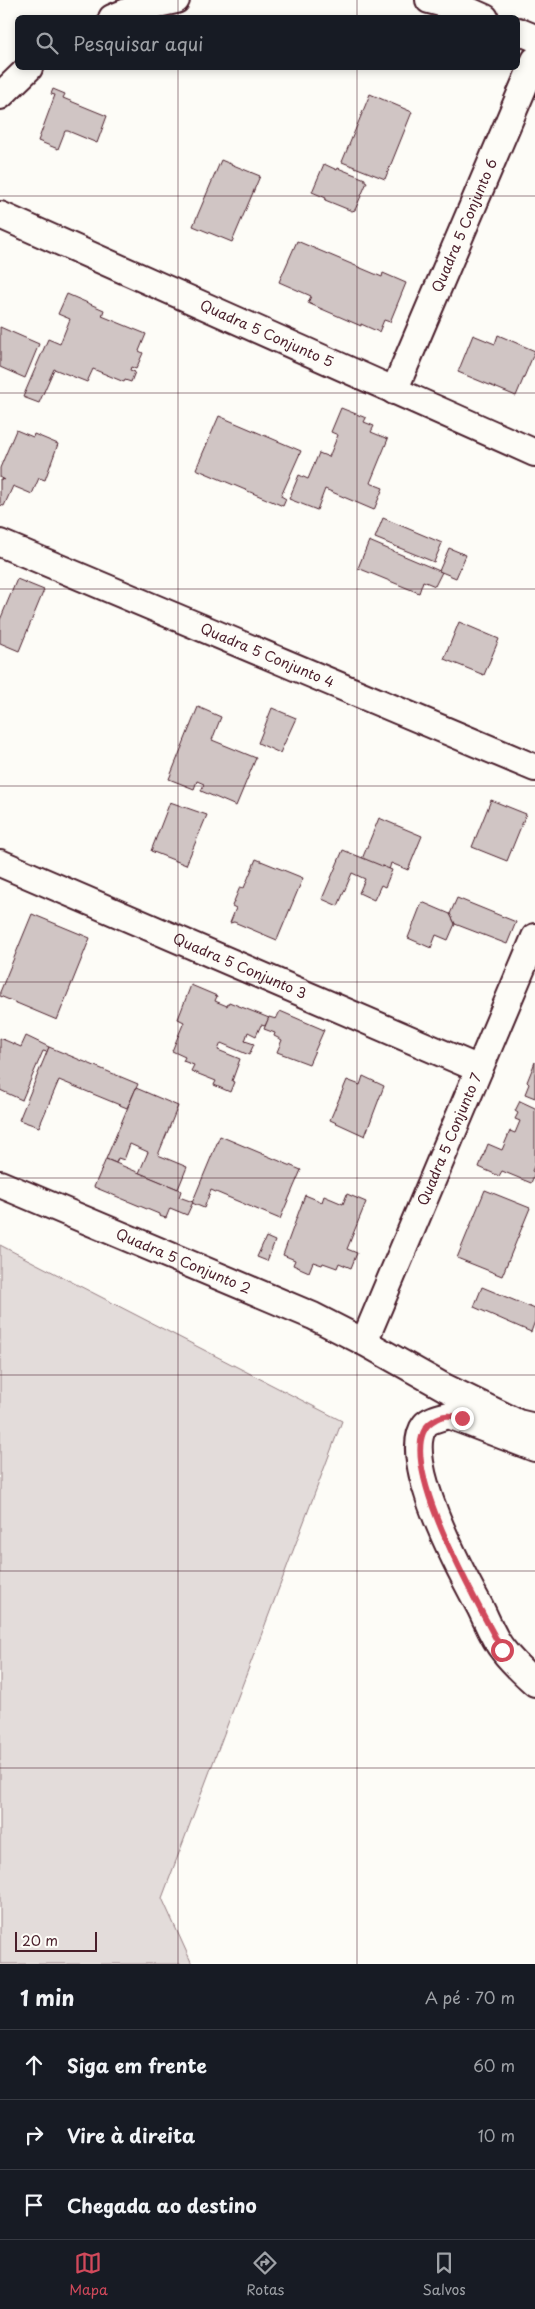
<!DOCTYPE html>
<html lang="pt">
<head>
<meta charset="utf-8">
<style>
  :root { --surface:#171b24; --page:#242831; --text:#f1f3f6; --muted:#9ea1a6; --line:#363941; --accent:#d1495b }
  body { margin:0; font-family:"Playpen Sans",sans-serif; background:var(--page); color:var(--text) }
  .scale { position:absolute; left:15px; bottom:12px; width:82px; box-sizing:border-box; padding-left:5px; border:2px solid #4a1f2b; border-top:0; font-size:14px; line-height:18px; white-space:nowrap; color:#4a1f2b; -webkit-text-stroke:4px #fdfcf7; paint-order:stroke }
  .stop { position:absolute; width:15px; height:15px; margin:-11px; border:4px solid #d1495b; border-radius:50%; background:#fff }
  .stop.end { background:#d1495b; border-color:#fff; box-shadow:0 1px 5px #0008 }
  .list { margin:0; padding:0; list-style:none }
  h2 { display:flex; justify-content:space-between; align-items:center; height:65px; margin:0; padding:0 20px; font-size:21px }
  h2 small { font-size:16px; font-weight:400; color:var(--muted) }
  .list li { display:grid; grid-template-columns:32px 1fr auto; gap:15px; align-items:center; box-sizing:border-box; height:70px; padding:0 20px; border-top:1px solid var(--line) }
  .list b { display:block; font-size:19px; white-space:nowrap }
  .list em { font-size:16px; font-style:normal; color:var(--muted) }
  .icon { flex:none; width:28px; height:28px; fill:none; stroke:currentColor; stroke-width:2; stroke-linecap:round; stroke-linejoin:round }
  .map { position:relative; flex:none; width:535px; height:1964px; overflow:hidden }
  .search { position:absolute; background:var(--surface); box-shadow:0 2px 8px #0003; left:15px; right:15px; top:15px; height:55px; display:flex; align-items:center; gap:12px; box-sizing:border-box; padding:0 18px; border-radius:8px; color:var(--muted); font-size:19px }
  .sheet { height:275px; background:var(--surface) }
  nav { display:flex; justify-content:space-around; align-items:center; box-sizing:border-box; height:70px; border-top:1px solid var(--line); background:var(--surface); font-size:14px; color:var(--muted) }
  nav a { display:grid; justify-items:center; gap:2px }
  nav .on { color:var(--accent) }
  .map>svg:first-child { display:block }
  .green { fill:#e3dcda; stroke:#967e82 }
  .building { fill:#d0c5c4; stroke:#4a1f2b }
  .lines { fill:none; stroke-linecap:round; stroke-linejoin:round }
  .street-casing { stroke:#4a1f2b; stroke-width:30 }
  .street { stroke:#fdfcf7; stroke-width:26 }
  .route { stroke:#d1495b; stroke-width:6 }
  .grid { fill:none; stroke:#4a1f2b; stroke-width:1; stroke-opacity:0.55 }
  .labels { text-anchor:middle; stroke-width:4.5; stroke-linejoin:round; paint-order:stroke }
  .street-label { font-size:14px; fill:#4a1f2b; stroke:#fdfcf7 }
</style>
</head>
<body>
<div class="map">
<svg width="535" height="1964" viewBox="0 0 535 1964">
  <rect width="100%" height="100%" fill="#fdfcf7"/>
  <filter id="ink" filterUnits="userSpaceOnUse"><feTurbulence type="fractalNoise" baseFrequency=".02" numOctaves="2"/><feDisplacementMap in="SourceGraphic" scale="10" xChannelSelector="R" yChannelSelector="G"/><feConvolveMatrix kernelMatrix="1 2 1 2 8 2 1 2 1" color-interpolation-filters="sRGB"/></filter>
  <g filter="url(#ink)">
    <polygon class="green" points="0,1245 342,1421 162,1898 192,1964 0,1964"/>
    <g class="building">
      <polygon points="53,89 65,94 63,98 107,116 97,143 68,131 65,131 58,149 38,141 55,95 51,94"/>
      <polygon points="370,94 412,112 385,179 342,162"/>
      <polygon points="221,160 260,176 232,242 193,226"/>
      <polygon points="324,164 337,170 338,168 365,179 365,181 367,182 355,210 352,211 325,200 326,198 312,192"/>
      <polygon points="297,241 382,277 383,273 406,283 390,322 384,320 379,332 361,324 361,326 308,303 311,296 279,282"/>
      <polygon points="67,294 104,310 102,316 146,334 139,351 143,353 136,369 131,367 130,370 135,372 131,382 125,380 124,382 93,369 87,382 54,369 39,403 23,397 48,339 60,344 70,319 58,314"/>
      <polygon points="0,327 39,344 25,378 0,367"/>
      <polygon points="473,335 495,344 498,335 535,351 516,396 458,372"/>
      <polygon points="341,408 366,418 364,422 374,426 371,432 388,439 370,483 383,488 374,510 325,489 317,510 289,499 299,475 308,479 319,453 329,457 338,435 331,432"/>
      <polygon points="219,416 301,451 281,496 286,499 283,506 196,469"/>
      <polygon points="16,430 33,437 34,434 58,444 45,480 39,478 32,494 13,486 4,506 0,505 0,479 5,480 0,477 0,468"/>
      <polygon points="383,518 442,543 434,562 375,538"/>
      <polygon points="369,541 442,572 435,586 423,581 419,593 358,568"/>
      <polygon points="449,548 466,555 456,578 439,571"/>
      <polygon points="17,579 44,590 19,651 0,643 0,620"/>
      <polygon points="459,622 499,639 484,675 444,659"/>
      <polygon points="198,707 221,717 212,740 256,758 236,806 201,791 204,784 197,781 194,789 169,779"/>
      <polygon points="272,708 296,718 280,753 258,743"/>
      <polygon points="491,800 526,814 507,861 472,847"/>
      <polygon points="170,802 207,815 186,865 151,851"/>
      <polygon points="379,818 422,836 408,870 391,863 389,870 362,859"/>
      <polygon points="343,850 392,870 385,887 381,885 374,900 359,893 365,879 352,873 338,906 322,899"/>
      <polygon points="256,859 303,878 277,940 234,922 230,923 236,908 232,906 240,887 244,888"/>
      <polygon points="457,898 516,922 507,944 455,924 450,914"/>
      <polygon points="422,902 450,914 455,924 448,940 436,935 431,948 408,938"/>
      <polygon points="32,914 90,938 57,1020 0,996 0,992"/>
      <polygon points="191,985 217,996 215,1001 227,1006 229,1002 269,1018 265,1026 261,1025 256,1036 248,1032 245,1041 254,1044 249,1055 221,1043 218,1050 240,1059 232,1081 234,1082 230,1092 214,1085 216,1081 191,1071 194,1065 183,1061 185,1057 172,1051 184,1022 178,1019"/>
      <polygon points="280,1011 324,1030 309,1064 277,1052 282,1040 274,1036 275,1033 264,1029 269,1017 276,1019"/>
      <polygon points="26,1036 49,1047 47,1052 43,1051 22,1100 0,1090 0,1038 21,1047"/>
      <polygon points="49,1047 138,1084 127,1108 59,1080 39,1127 19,1120"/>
      <polygon points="535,1062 535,1098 525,1094 529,1084 527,1082"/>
      <polygon points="363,1076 384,1086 365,1136 330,1120 347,1080 360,1085"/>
      <polygon points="136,1088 178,1106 158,1155 187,1167 178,1189 139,1173 148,1152 130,1144 124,1160 118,1158 116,1163 106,1159"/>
      <polygon points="520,1101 535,1108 535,1164 532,1171 535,1173 531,1183 502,1171 499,1176 479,1167 488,1144 502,1150 510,1131 515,1133 520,1121 515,1119 518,1113 515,1111"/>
      <polygon points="220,1136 301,1170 280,1219 211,1190 204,1208 192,1203"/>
      <polygon points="106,1159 178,1189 181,1191 179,1197 193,1202 187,1215 170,1208 166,1218 159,1216 159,1214 94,1187"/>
      <polygon points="485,1190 530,1208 502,1276 457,1258"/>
      <polygon points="347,1194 366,1202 347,1249 357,1253 351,1268 339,1263 337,1268 323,1263 322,1265 313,1262 309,1272 293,1265 295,1260 283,1255 305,1195 322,1202 324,1196 343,1204"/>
      <polygon points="266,1237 275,1241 267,1261 257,1257"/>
      <polygon points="482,1287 535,1309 535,1321 531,1332 474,1307"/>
    </g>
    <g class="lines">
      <g class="street-casing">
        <g id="street">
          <polyline points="429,0 467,10 485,18"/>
          <polyline points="112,18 134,9 176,0"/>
          <polyline points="518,31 535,38"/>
          <polyline points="0,96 29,68"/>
          <path id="s1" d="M0,215L535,453"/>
          <path id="s2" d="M394,391L535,60"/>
          <path id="s3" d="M0,543L535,768"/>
          <path id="s4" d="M0,863L479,1069"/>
          <path id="s5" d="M0,1184L313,1316L364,1342L444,1387L518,1423L535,1427"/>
          <path id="s6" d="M364,1342L535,937"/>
          <path d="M535,1448L449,1415C442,1417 430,1419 425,1425C399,1458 462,1574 480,1607C487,1621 493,1638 503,1650C512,1662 524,1673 535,1683"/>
        </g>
      </g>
      <use href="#street" class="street"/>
    </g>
  </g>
  <g class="lines" filter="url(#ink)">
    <path class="route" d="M462,1418C451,1415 443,1414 433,1421C386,1449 483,1613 502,1650"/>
  </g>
  <path class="grid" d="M178,0V18M357,0V18M178,68V1964M357,68V1964M0,196H535M0,393H535M0,589H535M0,786H535M0,982H535M0,1178H535M0,1375H535M0,1571H535M0,1768H535"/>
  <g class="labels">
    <g class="street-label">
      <text dy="5" stroke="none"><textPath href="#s2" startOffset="180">Quadra 5 Conjunto 6</textPath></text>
      <text dy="5" stroke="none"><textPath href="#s1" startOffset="292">Quadra 5 Conjunto 5</textPath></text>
      <text dy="5" stroke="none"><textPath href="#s3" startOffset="290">Quadra 5 Conjunto 4</textPath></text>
      <text dy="5" stroke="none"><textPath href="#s4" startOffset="261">Quadra 5 Conjunto 3</textPath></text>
      <text dy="5" stroke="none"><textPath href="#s6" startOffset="220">Quadra 5 Conjunto 7</textPath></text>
      <text dy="5" stroke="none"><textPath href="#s5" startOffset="199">Quadra 5 Conjunto 2</textPath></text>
    </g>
  </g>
</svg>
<div class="scale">20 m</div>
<div class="stop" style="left:502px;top:1650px"></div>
<div class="stop end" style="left:462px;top:1418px"></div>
<div class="search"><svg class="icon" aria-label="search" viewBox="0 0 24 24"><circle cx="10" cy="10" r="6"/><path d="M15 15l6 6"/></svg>Pesquisar aqui</div>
</div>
<section class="sheet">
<h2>1 min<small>A pé · 70 m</small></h2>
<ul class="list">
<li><svg class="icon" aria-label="ahead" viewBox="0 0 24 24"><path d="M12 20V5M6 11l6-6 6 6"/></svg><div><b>Siga em frente</b></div><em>60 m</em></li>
<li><svg class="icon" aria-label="right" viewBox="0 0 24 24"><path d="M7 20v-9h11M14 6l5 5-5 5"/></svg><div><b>Vire à direita</b></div><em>10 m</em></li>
<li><svg class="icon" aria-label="arrive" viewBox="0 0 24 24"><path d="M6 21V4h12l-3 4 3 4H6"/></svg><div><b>Chegada ao destino</b></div></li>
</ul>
</section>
<nav>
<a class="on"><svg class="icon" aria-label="map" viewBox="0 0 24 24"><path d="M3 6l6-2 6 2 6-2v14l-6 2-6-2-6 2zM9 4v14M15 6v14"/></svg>Mapa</a>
<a><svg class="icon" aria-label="directions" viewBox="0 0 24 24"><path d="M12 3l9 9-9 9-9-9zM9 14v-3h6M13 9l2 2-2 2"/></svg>Rotas</a>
<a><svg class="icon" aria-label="saved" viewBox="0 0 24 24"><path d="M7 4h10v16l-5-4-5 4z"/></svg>Salvos</a>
</nav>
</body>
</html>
